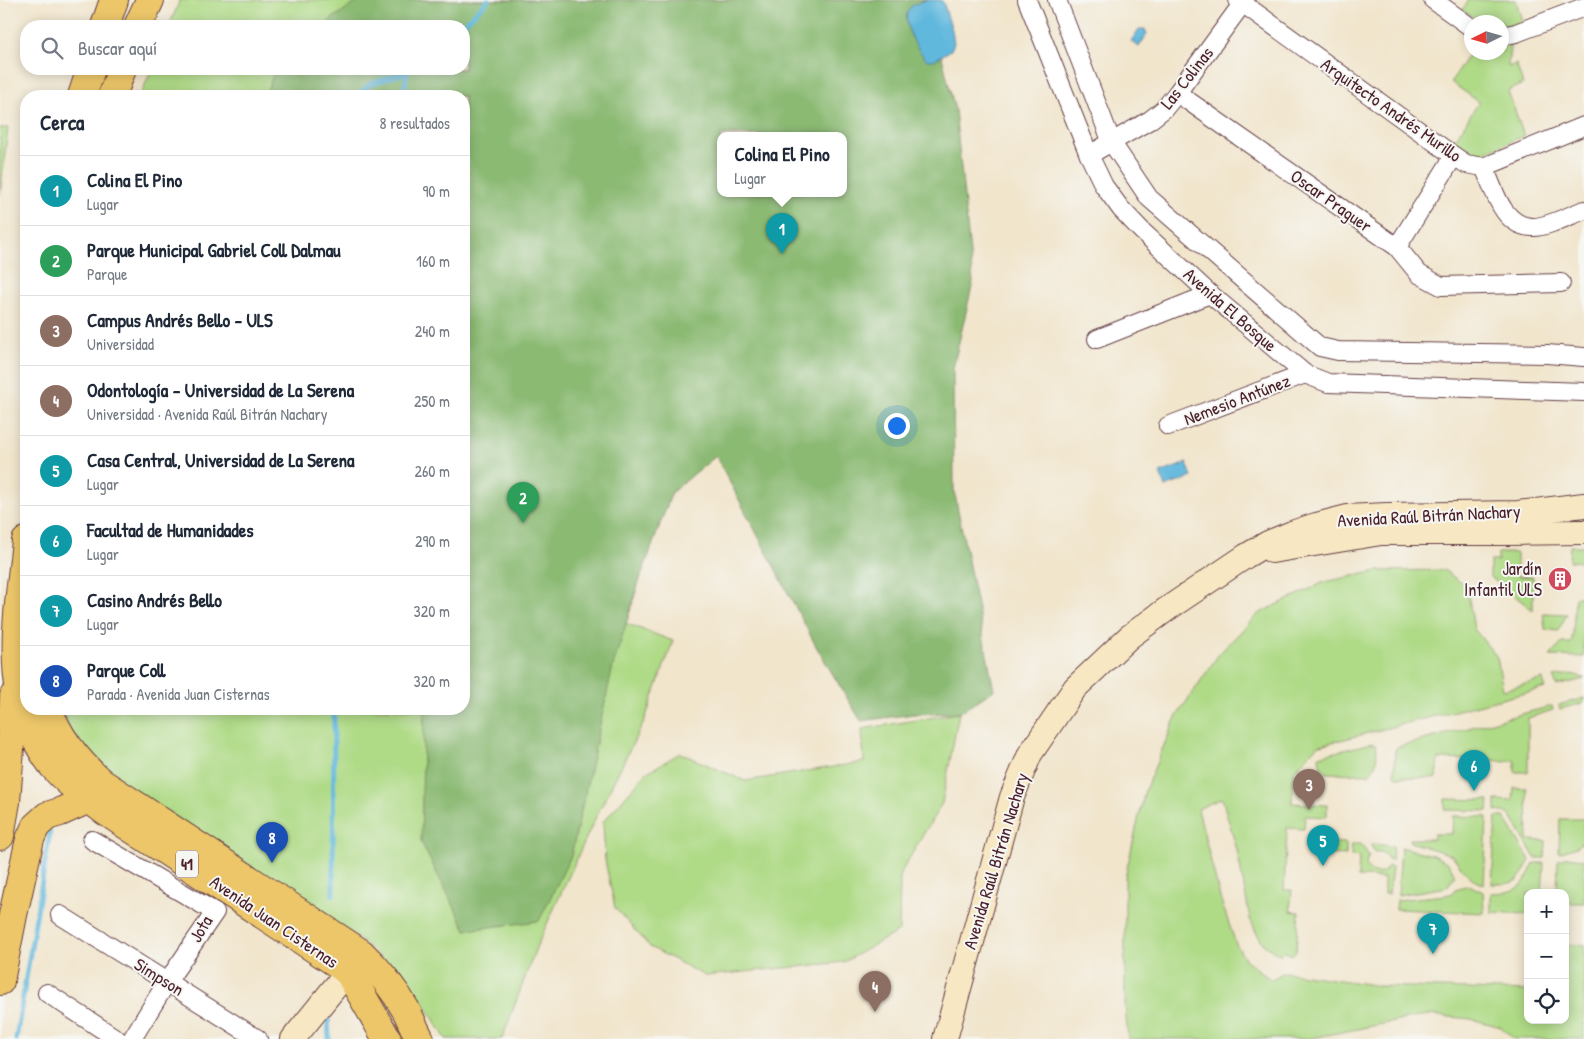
<!DOCTYPE html>
<html lang="es">
<head>
<meta charset="utf-8">
<style>
  :root { --surface:#fff; --page:#f2f2f3; --text:#1f2937; --muted:#747a83; --line:#e0e1e3; --accent:#1a73e8 }
  body { margin:0; font-family:"Patrick Hand",sans-serif; background:var(--page); color:var(--text) }
  .controls { position:absolute; right:15px; bottom:15px; display:grid; overflow:hidden; border-radius:10px; box-shadow:0 2px 12px #0003 }
  .controls button { width:45px; height:45px; display:grid; place-items:center; padding:0; border:0; border-bottom:1px solid var(--line); background:var(--surface); color:var(--text); font:25px sans-serif }
  .compass { position:absolute; left:1464px; top:15px; width:45px; height:45px; border-radius:50%; background:var(--surface); box-shadow:0 2px 12px #0003; rotate:265deg }
  .you { position:absolute; left:896px; top:425px; width:18px; height:18px; margin:-12px; border:4px solid #fff; border-radius:50%; background:#1a73e8; box-shadow:0 0 0 8px #1a73e833 }
  .badge { display:grid; place-items:center; width:32px; height:32px; border-radius:50%; background:var(--accent); color:#fff; font-size:16px; font-weight:700 }
  .pin { position:absolute; translate:-50% -41px; filter:drop-shadow(0 1px 2px #0008) }
  .pin::after { content:''; position:absolute; top:26px; width:18px; height:15px; background:inherit; clip-path:polygon(0 0,100% 0,50% 100%) }
  .popup { position:absolute; left:717px; top:132px; width:130px; height:65px; box-sizing:border-box; display:grid; place-content:center; border-radius:10px; background:var(--surface); filter:drop-shadow(0 1px 4px #0005); font-size:16px; white-space:nowrap; color:var(--muted) }
  .popup b { font-size:19px; color:var(--text) }
  .popup::after { content:''; position:absolute; left:50%; top:100%; margin-left:-10px; border:10px solid transparent; border-top-color:var(--surface) }
  .list { margin:0; padding:0; list-style:none }
  h2 { display:flex; justify-content:space-between; align-items:center; height:65px; margin:0; padding:0 20px; font-size:21px }
  h2 small { font-size:16px; font-weight:400; color:var(--muted) }
  .list li { display:grid; grid-template-columns:32px 1fr auto; gap:15px; align-items:center; box-sizing:border-box; height:70px; padding:0 20px; border-top:1px solid var(--line) }
  .list b { display:block; font-size:19px; white-space:nowrap }
  .list p { margin:0; font-size:16px; white-space:nowrap; color:var(--muted) }
  .list em { font-size:16px; font-style:normal; color:var(--muted) }
  .icon { flex:none; width:28px; height:28px; fill:none; stroke:currentColor; stroke-width:2; stroke-linecap:round; stroke-linejoin:round }
  .map { position:relative; flex:none; width:1584px; height:1039px; overflow:hidden }
  .search { position:absolute; background:var(--surface); box-shadow:0 2px 12px #0003; left:20px; top:20px; width:450px; height:55px; display:flex; align-items:center; gap:12px; box-sizing:border-box; padding:0 18px; border-radius:20px; color:var(--muted); font-size:19px }
  .panel { position:absolute; background:var(--surface); box-shadow:0 2px 12px #0003; left:20px; top:90px; width:450px; height:625px; border-radius:20px }
  .map>svg:first-child { display:block }
  .green { fill:#afda86; stroke:#7c7c58 }
  .forest { fill:#8bba73; stroke:#6a6c4f; fill-rule:evenodd }
  .water { fill:#60b8dd; stroke:#556c84 }
  .lines { fill:none; stroke-linecap:round; stroke-linejoin:round }
  .stream { stroke:#60b8dd; stroke-width:5 }
  .minor-casing { stroke:#633d43; stroke-width:20 }
  .secondary-casing { stroke:#633d43; stroke-width:26 }
  .primary-casing { stroke:#633d43; stroke-width:30 }
  .minor { stroke:#fff; stroke-width:18 }
  .secondary { stroke:#f7e8c3; stroke-width:24 }
  .primary { stroke:#ecc669; stroke-width:28 }
  .labels { text-anchor:middle; stroke-width:4; stroke-linejoin:round; paint-order:stroke }
  .shield { fill:#f6f6f2; stroke:#7e6067; stroke-width:1 }
  .shield-label { font-size:16px; font-weight:bold; fill:#4a1f2b }
  .street-label { font-size:18px; fill:#4a1f2b; stroke:#f6f6f2 }
  .poi-label { font-size:18px; fill:#4a1f2b; stroke:#f6f6f2; text-anchor:end }
</style>
</head>
<body>
<div class="map">
<svg width="1584" height="1039" viewBox="0 0 1584 1039">
  <rect width="100%" height="100%" fill="#f6f6f2"/>
  <filter id="ink" filterUnits="userSpaceOnUse"><feTurbulence type="fractalNoise" baseFrequency=".02" numOctaves="2"/><feDisplacementMap in="SourceGraphic" scale="10" xChannelSelector="R" yChannelSelector="G"/><feConvolveMatrix kernelMatrix="1 2 1 2 8 2 1 2 1" color-interpolation-filters="sRGB"/></filter>
  <filter id="wash" filterUnits="userSpaceOnUse"><feTurbulence type="fractalNoise" baseFrequency=".0096" numOctaves="4" result="noise"/><feDisplacementMap in="SourceGraphic" scale="20" xChannelSelector="R" yChannelSelector="G"/><feGaussianBlur stdDeviation="1.12" result="paint"/><feColorMatrix in="noise" values="0 0 0 0 0 0 0 0 0 0 0 0 0 0 0 0 0 1.4 0 .05"/><feComposite in="paint" operator="in"/></filter>
  <g filter="url(#wash)">
    <rect width="100%" height="100%" fill="#f1e5cc"/>
    <g class="green">
      <polygon points="180,0 858,0 721,135 721,193 561,599 673,641 645,719 593,823 536,948 502,1039 446,1039 412,985 359,939 91,761 70,730 63,709 464,709 464,96 140,96 152,69 464,69 464,26 169,26"/>
      <polygon points="1469,0 1516,0 1522,21 1512,25 1508,67 1516,64 1523,84 1508,91 1524,136 1485,152 1478,153 1454,141 1479,102 1451,82 1471,50 1472,52 1502,52 1502,22 1482,22 1462,10"/>
      <polygon points="0,128 8,128 0,195"/>
      <polygon points="1570,546 1584,546 1584,562 1569,561"/>
      <polygon points="1498,553 1517,553 1517,576 1533,577 1533,610 1490,577 1490,561 1498,561"/>
      <polygon points="1444,570 1467,587 1474,629 1497,657 1503,690 1543,679 1545,688 1317,746 1294,771 1292,803 1327,805 1327,817 1305,816 1304,829 1287,828 1284,890 1292,890 1290,911 1299,912 1296,950 1292,955 1283,951 1281,955 1265,946 1257,934 1250,919 1237,850 1222,798 1198,809 1220,898 1236,944 1245,959 1271,980 1284,972 1381,986 1528,991 1528,1020 1565,1020 1565,945 1584,945 1584,1039 1514,1039 1501,1027 1471,1019 1428,1015 1307,1039 1128,1039 1125,1004 1125,877 1145,790 1176,717 1219,654 1258,614 1324,582 1378,571"/>
      <polygon points="1575,597 1584,597 1584,657 1550,656 1562,643 1571,643 1573,633"/>
      <polygon points="1543,613 1567,614 1558,631 1545,629"/>
      <polygon points="1572,674 1584,678 1584,679 1556,686 1554,677"/>
      <polygon points="1584,698 1584,703 1560,709 1559,705"/>
      <polygon points="1552,706 1553,710 1528,718 1528,772 1515,772 1515,761 1438,759 1436,778 1397,777 1394,774 1395,750 1397,747"/>
      <polygon points="959,713 942,803 900,874 899,931 844,962 705,976 650,947 615,908 605,860 603,822 646,773 680,753 745,781 864,762 862,729"/>
      <path d="M1372,743L1376,745C1377,756 1378,765 1370,774L1327,773C1320,768 1320,764 1319,756Z"/>
      <polygon points="1514,788 1527,788 1528,840 1546,841 1545,858 1535,858 1510,815 1503,812 1496,811 1496,800 1513,801"/>
      <polygon points="1445,799 1489,800 1488,811 1445,810"/>
      <polygon points="1453,816 1487,817 1484,885 1473,879 1463,870 1452,855 1410,842 1410,839 1434,839 1434,834 1452,834"/>
      <path d="M1496,817H1504L1530,860C1518,882 1519,884 1492,884Z"/>
      <polygon points="1560,819 1584,819 1584,841 1576,847 1559,853"/>
      <polygon points="1321,842 1346,843 1346,855 1320,854"/>
      <path d="M1352,844H1361L1369,856C1359,871 1381,881 1388,866L1392,867L1389,894H1384V878L1358,877L1359,857L1351,856Z"/>
      <path d="M1370,844L1393,846L1392,860L1388,859C1385,854 1382,851 1375,852Z"/>
      <polygon points="1401,847 1433,855 1448,863 1455,875 1447,887 1398,895"/>
      <polygon points="1567,857 1582,859 1584,862 1584,903 1565,903 1565,893 1557,893 1558,860"/>
      <path d="M1534,863H1544L1542,893H1528V914L1491,912V893C1520,892 1522,889 1534,863Z"/>
      <polygon points="1469,885 1483,892 1484,913 1396,909 1397,900 1446,895 1452,893 1455,889"/>
    </g>
    <path class="forest" d="M360,0H928L955,110L973,282L953,368L954,490L994,690L959,713L914,714L861,721L817,648L716,456L672,492L640,579L613,666L571,856L539,921L466,930L421,842L424,709H464V96H265L273,75L279,69H464V26H324L334,17ZM721,135H843V193H721Z"/>
    <g class="water">
      <path d="M926,0H941L943,2L952,30L954,43L951,50L934,60H927C918,51 900,22 909,9C912,4 921,2 926,0Z"/>
      <polygon points="1139,29 1145,29 1147,34 1139,47 1131,41"/>
      <polygon points="1187,463 1192,477 1165,487 1160,473"/>
    </g>
    <g class="lines">
      <g class="stream">
        <polyline points="462,26 488,0"/>
        <polyline points="357,96 370,84 407,72 411,69"/>
        <polyline points="403,96 407,72"/>
        <polyline points="333,895 334,709"/>
        <polyline points="328,1011 329,1039"/>
        <polyline points="16,1039 50,832"/>
      </g>
    </g>
  </g>
  <g filter="url(#ink)">
    <g class="lines">
      <g class="minor-casing">
        <g id="minor">
          <polyline points="1027,0 1089,155 1104,186 1121,209 1143,232 1210,294 1305,374 1328,383 1584,392"/>
          <polyline points="1057,0 1112,143 1149,198 1320,347 1338,351 1547,354 1584,357"/>
          <polyline points="1238,0 1454,156 1466,164 1484,167 1584,126"/>
          <polyline points="1433,0 1472,28"/>
          <polyline points="1502,36 1516,33 1584,7"/>
          <polyline points="1177,93 1397,247 1419,274 1441,286 1561,283"/>
          <polyline points="1089,155 1150,120 1164,109 1177,93 1245,0"/>
          <path d="M1484,167C1494,189 1502,226 1532,227C1545,228 1571,215 1584,210"/>
          <polyline points="1397,247 1454,156"/>
          <polyline points="1097,339 1210,294"/>
          <polyline points="1168,426 1305,374"/>
          <polyline points="92,840 215,912 167,982 132,1039"/>
          <polyline points="60,915 258,1039"/>
          <polyline points="47,993 117,1039"/>
        </g>
      </g>
      <g class="secondary-casing">
        <g id="secondary">
          <polyline points="1272,551 1381,533 1504,533 1584,532"/>
          <polyline points="293,1039 336,986 349,973 358,959"/>
          <polyline points="945,1039 1012,797 1030,754 1075,688 1129,637 1167,609 1246,556 1268,543 1292,533 1316,525 1347,517 1387,515 1518,513 1584,505"/>
        </g>
      </g>
      <g class="primary-casing">
        <g id="primary">
          <polyline points="105,26 114,0"/>
          <polyline points="138,26 150,0"/>
          <polyline points="82,96 91,69"/>
          <polyline points="112,96 122,69"/>
          <path d="M26,541C18,620 0,697 53,766C68,784 87,797 105,811L338,964L349,973L387,1039"/>
          <path d="M48,709C59,739 78,762 102,783L361,953C379,970 394,989 406,1010C411,1020 415,1030 420,1039"/>
          <polyline points="0,836 6,802 14,696"/>
          <polyline points="0,981 13,915 30,839 36,826 47,816 60,812 89,799"/>
        </g>
      </g>
      <use href="#minor" class="minor"/>
      <use href="#secondary" class="secondary"/>
      <use href="#primary" class="primary"/>
    </g>
  </g>
  <defs>
    <g id="building-disc" transform="scale(1.25)"><circle r="9.5" fill="#d1495b" stroke="#f6f6f2"/><path d="M-4-6H4V6H1V3H-1V6H-4ZM-2.5-4.3h1.7v1.8h-1.7ZM.8-4.3h1.7v1.8H.8ZM-2.5-1h1.7V.8h-1.7ZM.8-1h1.7V.8H.8Z" fill="#fff"/></g>
  </defs>
  <g fill-rule="evenodd">
    <use href="#building-disc" x="1560" y="579"/>
  </g>
  <g class="labels">
    <rect class="shield" x="176" y="850.5" width="22" height="27" rx="4"/>
    <g class="shield-label">
      <text x="187" y="870">41</text>
    </g>
    <g class="street-label">
      <text transform="translate(1187 78) rotate(-52)" y="6">Las Colinas</text>
      <text transform="translate(1391 110) rotate(35)" y="6">Arquitecto Andrés Murillo</text>
      <text transform="translate(1331 201) rotate(35)" y="6">Oscar Praguer</text>
      <text transform="translate(1230 310) rotate(41)" y="6">Avenida El Bosque</text>
      <text transform="translate(1237 400) rotate(-21)" y="6">Nemesio Antúnez</text>
      <text transform="translate(1429 516) rotate(-3)" y="6">Avenida Raúl Bitrán Nachary</text>
      <text transform="translate(996 861) rotate(-73)" y="6">Avenida Raúl Bitrán Nachary</text>
      <text transform="translate(274 922) rotate(34)" y="6">Avenida Juan Cisternas</text>
      <text transform="translate(201 929) rotate(-59)" y="6">Jota</text>
      <text transform="translate(159 977) rotate(32)" y="6">Simpson</text>
    </g>
    <g class="poi-label">
      <text x="1542" y="575">Jardín<tspan x="1542" dy="21">Infantil ULS</tspan></text>
    </g>
  </g>
</svg>
<div class="controls">
<button>+</button>
<button>−</button>
<button><svg class="icon" aria-label="locate" viewBox="0 0 24 24"><circle cx="12" cy="12" r="6"/><path d="M12 2v4M12 18v4M2 12h4M18 12h4"/></svg></button>
</div>
<svg class="compass" viewBox="-18 -18 36 36"><path d="M0-13l5 13h-10z" fill="#e53935"/><path d="M0 13l5-13h-10z" fill="#747a83"/></svg>
<div class="you"></div>
<div class="pin badge" style="left:782px;top:254px;background:#0f9aa8">1</div>
<div class="popup"><b>Colina El Pino</b>Lugar</div>
<div class="pin badge" style="left:523px;top:523px;background:#2e9e5b">2</div>
<div class="pin badge" style="left:1309px;top:810px;background:#8d6e63">3</div>
<div class="pin badge" style="left:875px;top:1012px;background:#8d6e63">4</div>
<div class="pin badge" style="left:1323px;top:866px;background:#0f9aa8">5</div>
<div class="pin badge" style="left:1474px;top:791px;background:#0f9aa8">6</div>
<div class="pin badge" style="left:1433px;top:954px;background:#0f9aa8">7</div>
<div class="pin badge" style="left:272px;top:863px;background:#1a4fb4">8</div>
<div class="search"><svg class="icon" aria-label="search" viewBox="0 0 24 24"><circle cx="10" cy="10" r="6"/><path d="M15 15l6 6"/></svg>Buscar aquí</div>
<section class="panel">
<h2>Cerca<small>8 resultados</small></h2>
<ul class="list">
<li><span class="badge" style="background:#0f9aa8">1</span><div><b>Colina El Pino</b><p>Lugar</p></div><em>90 m</em></li>
<li><span class="badge" style="background:#2e9e5b">2</span><div><b>Parque Municipal Gabriel Coll Dalmau</b><p>Parque</p></div><em>160 m</em></li>
<li><span class="badge" style="background:#8d6e63">3</span><div><b>Campus Andrés Bello - ULS</b><p>Universidad</p></div><em>240 m</em></li>
<li><span class="badge" style="background:#8d6e63">4</span><div><b>Odontología - Universidad de La Serena</b><p>Universidad · Avenida Raúl Bitrán Nachary</p></div><em>250 m</em></li>
<li><span class="badge" style="background:#0f9aa8">5</span><div><b>Casa Central, Universidad de La Serena</b><p>Lugar</p></div><em>260 m</em></li>
<li><span class="badge" style="background:#0f9aa8">6</span><div><b>Facultad de Humanidades</b><p>Lugar</p></div><em>290 m</em></li>
<li><span class="badge" style="background:#0f9aa8">7</span><div><b>Casino Andrés Bello</b><p>Lugar</p></div><em>320 m</em></li>
<li><span class="badge" style="background:#1a4fb4">8</span><div><b>Parque Coll</b><p>Parada · Avenida Juan Cisternas</p></div><em>320 m</em></li>
</ul>
</section>
</div>
</body>
</html>
